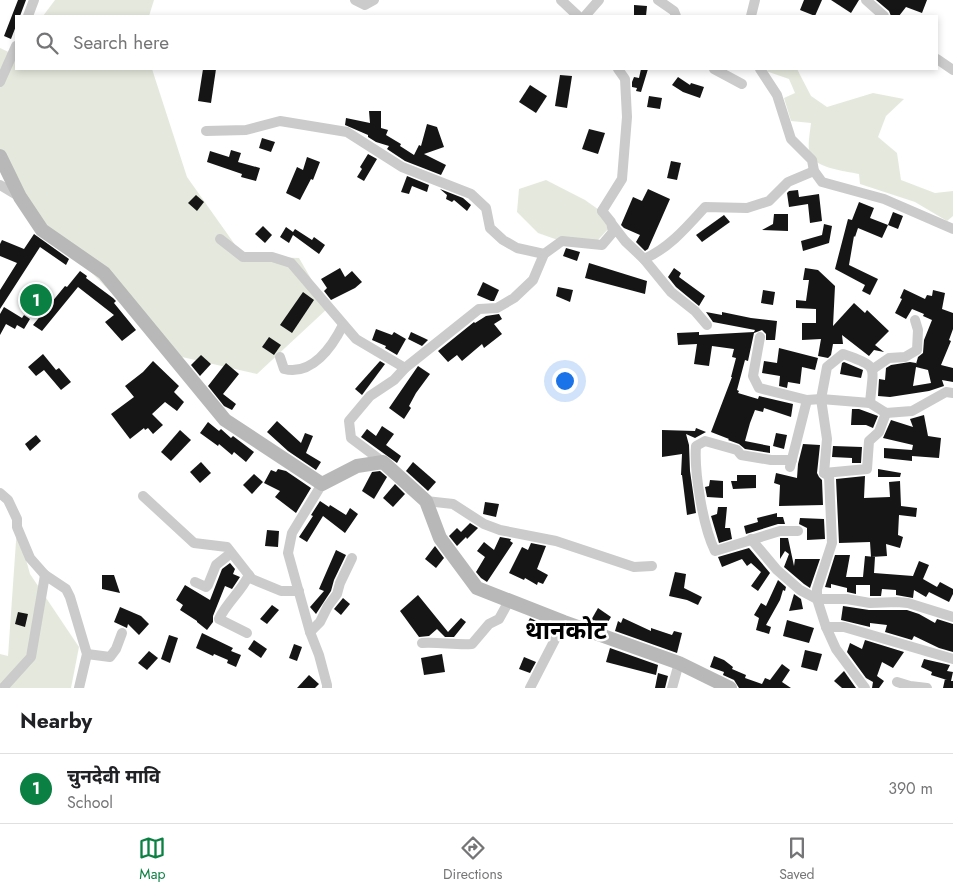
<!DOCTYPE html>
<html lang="en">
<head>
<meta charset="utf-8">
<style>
  :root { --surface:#fff; --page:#f2f2f2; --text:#202124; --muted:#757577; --line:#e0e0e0; --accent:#0b8043 }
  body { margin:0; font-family:Jost,"Noto Sans Devanagari",sans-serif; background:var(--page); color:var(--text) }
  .you { position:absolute; left:564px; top:380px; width:18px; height:18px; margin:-12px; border:4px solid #fff; border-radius:50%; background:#1a73e8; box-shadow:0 0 0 8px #1a73e833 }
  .badge { display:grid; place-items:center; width:32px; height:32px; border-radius:50%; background:var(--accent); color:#fff; font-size:16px; font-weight:700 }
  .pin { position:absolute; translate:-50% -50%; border:2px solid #fff; box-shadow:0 1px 5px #0006 }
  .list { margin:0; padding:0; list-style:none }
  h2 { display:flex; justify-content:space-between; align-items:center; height:65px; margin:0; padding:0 20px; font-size:21px }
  h2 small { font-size:16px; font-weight:400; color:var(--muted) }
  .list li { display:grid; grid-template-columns:32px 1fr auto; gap:15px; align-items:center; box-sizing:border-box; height:70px; padding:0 20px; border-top:1px solid var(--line) }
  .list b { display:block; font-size:19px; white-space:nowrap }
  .list p { margin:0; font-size:16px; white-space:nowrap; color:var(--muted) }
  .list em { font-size:16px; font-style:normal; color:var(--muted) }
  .icon { flex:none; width:28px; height:28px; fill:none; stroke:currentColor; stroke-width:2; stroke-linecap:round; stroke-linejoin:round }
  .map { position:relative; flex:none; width:953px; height:688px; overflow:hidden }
  .search { position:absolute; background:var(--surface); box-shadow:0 2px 8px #0003; left:15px; right:15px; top:15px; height:55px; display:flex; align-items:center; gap:12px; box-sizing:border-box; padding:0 18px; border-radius:0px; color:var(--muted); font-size:19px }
  .sheet { height:135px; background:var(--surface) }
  nav { display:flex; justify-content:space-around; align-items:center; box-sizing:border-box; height:70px; border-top:1px solid var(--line); background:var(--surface); font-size:14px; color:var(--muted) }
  nav a { display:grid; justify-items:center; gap:2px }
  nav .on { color:var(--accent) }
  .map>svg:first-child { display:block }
  .green { fill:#e5e9dd }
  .building { fill:#151515; fill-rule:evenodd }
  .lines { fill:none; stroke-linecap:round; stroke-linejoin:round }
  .street { stroke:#cbcbcb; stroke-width:10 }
  .secondary { stroke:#b8b8b8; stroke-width:14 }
  .labels { text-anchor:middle; stroke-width:5; stroke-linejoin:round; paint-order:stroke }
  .district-label { font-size:25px; font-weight:bold; fill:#000; stroke:#fff }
</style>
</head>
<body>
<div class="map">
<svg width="953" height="688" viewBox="0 0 953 688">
  <rect width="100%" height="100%" fill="#fff"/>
  <g class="green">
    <polygon points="55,0 154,0 149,16 43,16"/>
    <polygon points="0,48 13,54 16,50 16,69 152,69 187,177 243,256 299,258 328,308 257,374 173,355 93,274 42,230 0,155"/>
    <path d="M771,69H797L811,96L827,107L873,93L904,99L886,116L878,137L897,153L901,180L935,193L953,191V216L947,221L915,202L860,184L859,174C845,171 810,168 809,150C808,142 810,132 811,123L791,121L784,98L795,93L789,79L766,71Z"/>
    <polygon points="546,180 585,200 609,217 610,227 598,240 555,239 538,233 517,212 519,189"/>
    <polygon points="17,527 30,574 79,647 71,688 0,688 0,654 8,656"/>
  </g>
  <g class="building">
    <polygon points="18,0 26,0 20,16 16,16 16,26 11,39 4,36"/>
    <polygon points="804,0 822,0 815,16 800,10"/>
    <polygon points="831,0 859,0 851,13"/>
    <polygon points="876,0 927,0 922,13 906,7 899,16 891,16 889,11"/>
    <polygon points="634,5 647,6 646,16 634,16"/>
    <polygon points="203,69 216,69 211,103 198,101"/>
    <polygon points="641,69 648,69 641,92 636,91 637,88 632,87 632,82 634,77 639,78"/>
    <polygon points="560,75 572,76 567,108 555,106"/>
    <polygon points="678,77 690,85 691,83 704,87 700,98 683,92 672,85"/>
    <polygon points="530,85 547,96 536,113 519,102"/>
    <polygon points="649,96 662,98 660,109 647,107"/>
    <polygon points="369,111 381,111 381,128 388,130 386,135 401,144 400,146 414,155 419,145 421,146 427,124 437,127 444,147 424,154 446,165 441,175 405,161 387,149 389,146 376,142 368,137 368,135 345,125 346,118 370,123"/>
    <polygon points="589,129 605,133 598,154 582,149"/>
    <polygon points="262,138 275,142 271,152 259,148"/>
    <polygon points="231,150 241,153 238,162 260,168 256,181 241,177 242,174 207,162 210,151 229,157"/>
    <polygon points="368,154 377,159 364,181 357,177 362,169 360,167"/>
    <polygon points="307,157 320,162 313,180 311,179 300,200 286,193 297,167 303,170"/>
    <polygon points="671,161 681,163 677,180 667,178"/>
    <polygon points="407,176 429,185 427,192 412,186 409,194 401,192"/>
    <polygon points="440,189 463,198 471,205 467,211 454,200 452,202 446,199 447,195"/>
    <polygon points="648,189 670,199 648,249 645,251 636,242 640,235 624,228 621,225 633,197 642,201"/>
    <polygon points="798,190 799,197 819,194 822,221 810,223 808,204 789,207 787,193 789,191"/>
    <polygon points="196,195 204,202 197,211 188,203"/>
    <polygon points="859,202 874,208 870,218 888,225 893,212 903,216 898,229 888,225 882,238 858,228 855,237 854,236 849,265 878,279 870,295 862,291 865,285 835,269 848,219 852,220"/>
    <polygon points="774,214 788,214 788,231 762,230 773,224"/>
    <polygon points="724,215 730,222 702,242 696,235"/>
    <polygon points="824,224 832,226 829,243 803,251 801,241 822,235"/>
    <polygon points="263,226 272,235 265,243 255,234"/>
    <polygon points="286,227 293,232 295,229 312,240 314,237 325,245 319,254 293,235 289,243 280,237"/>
    <polygon points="34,234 69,259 66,265 40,247 0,309 0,290 17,263 0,256 0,244 2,240 24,249"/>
    <polygon points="566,248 580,252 577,261 563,256"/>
    <polygon points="589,263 647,281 645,294 585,278"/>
    <polygon points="340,268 345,277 352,271 362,282 355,288 331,300 324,291 327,288 321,279"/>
    <polygon points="674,268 681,273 679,277 705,296 699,306 676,287 668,277"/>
    <polygon points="805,268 818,270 835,286 833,326 854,303 865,313 867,310 889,331 875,345 884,352 874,350 869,356 842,335 843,344 833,344 831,355 828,358 818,356 821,339 802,340 802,323 816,323 816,309 796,308 796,300 806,301 809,280 803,280"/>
    <polygon points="80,271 87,276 86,278 113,298 116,301 114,303 136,330 122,341 105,322 114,315 78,287 42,331 33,325 65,286 67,287"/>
    <polygon points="483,282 499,290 494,301 491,301 477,295"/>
    <polygon points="558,287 573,290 570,302 556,296"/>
    <path d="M904,289L925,299L927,295L932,296L933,290L945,293L942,309L953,313V329L949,340L951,341L941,365L953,368V382L942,380L944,386L929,391L890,397L878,396L879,379L885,380L886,368L891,365L910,362L916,363V364L918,357L923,353L924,340L932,320L923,316L924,314L912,309L906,319L895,313L902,299L900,298ZM916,367L928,370L931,383L913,386Z"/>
    <polygon points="763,290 775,292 773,305 761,303"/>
    <polygon points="303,292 314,300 292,333 280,325"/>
    <polygon points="4,307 22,318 24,315 30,319 24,329 17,325 15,329 6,324 0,335 0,314"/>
    <polygon points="706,312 722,315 722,312 751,318 777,321 775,340 766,340 766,334 762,330 754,333 748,361 745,360 737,390 739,391 738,393 758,399 759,396 793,404 791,417 764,408 763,412 755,410 750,423 745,441 770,446 770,453 745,449 739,444 728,440 729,439 711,432 732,377 731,377 736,358 732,357 734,349 712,346 709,366 694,364 697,344 678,345 677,333 699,332 699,335 754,332 755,330 713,322"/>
    <polygon points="499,314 502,319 494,324 502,334 484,348 482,344 462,361 457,355 448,362 438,351 474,322 475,323 486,316"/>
    <polygon points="376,329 392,335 394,332 406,339 397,355 385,348 386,346 372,340"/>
    <polygon points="411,332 424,338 428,340 422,346 408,339"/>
    <polygon points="269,337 281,345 274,355 262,347"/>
    <polygon points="779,348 818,358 815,370 802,367 800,384 788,382 787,388 779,386 780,376 762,373 764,361 777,363"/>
    <polygon points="43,354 56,370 59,368 71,382 61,390 44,370 36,376 28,367"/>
    <polygon points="201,355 211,364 200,376 191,365"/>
    <polygon points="153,361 179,386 174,392 184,402 177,411 165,402 152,414 163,425 153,434 148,428 145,430 144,428 130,439 111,414 134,397 125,386 143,372"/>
    <polygon points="380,361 385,364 362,395 355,389"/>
    <polygon points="844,362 863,370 861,378 840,374 842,363"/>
    <polygon points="226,363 239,374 223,394 236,404 232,410 224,406 208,386"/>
    <polygon points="418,366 430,374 416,393 409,406 411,408 404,419 389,408"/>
    <polygon points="852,409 859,409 878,416 873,428 866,425 851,425"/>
    <polygon points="924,415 928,436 941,438 939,458 912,456 912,461 884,458 884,448 912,450 913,445 883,438 891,420 913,427 910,419"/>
    <polygon points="277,421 301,443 305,433 313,436 306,453 321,462 316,470 288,451 267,432"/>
    <polygon points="208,422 219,431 221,429 231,438 233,436 254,452 246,462 234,452 232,455 219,444 218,446 200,433"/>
    <polygon points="382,426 394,434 386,445 401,456 397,463 361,437 367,429 376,436"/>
    <polygon points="696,428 706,432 695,438 686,434 689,445 690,471 696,513 687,515 682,475 681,475 682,454 662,457 662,430 695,431"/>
    <polygon points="180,430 191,440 171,461 161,452"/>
    <polygon points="776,433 787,435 784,449 773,446"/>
    <polygon points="36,435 41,441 30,451 25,444"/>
    <polygon points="803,444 820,445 817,473 819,477 822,480 823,505 779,506 780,485 774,483 776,473 797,478 798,464"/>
    <polygon points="833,446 862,447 861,463 852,463 852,458 832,457"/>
    <polygon points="201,462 211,473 200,483 190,472"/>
    <polygon points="413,462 436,482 428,491 406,471"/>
    <polygon points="278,469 286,471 311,488 296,513 275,497 280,491 264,483 271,470 276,472"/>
    <polygon points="878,469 901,473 900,477 878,477"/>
    <polygon points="380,471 387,477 374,499 362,491 372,472"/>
    <polygon points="254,474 263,482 252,494 243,485"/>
    <polygon points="737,475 756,475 756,488 733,489 731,481 737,481"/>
    <polygon points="865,476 864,498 890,497 889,482 900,481 901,506 917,508 916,517 899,515 898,535 903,537 900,548 886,544 887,556 871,557 870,542 839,543 836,479"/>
    <polygon points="710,480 723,481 723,498 707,497 705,487 709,486"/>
    <polygon points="395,484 405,494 393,507 383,498"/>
    <polygon points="320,501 329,507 330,505 346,515 350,508 358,514 345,533 323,516 307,542 299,537 313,516 311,515"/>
    <polygon points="485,502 499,504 496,517 483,514"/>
    <polygon points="718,507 727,507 725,528 730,528 732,539 719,543 711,516 717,514"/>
    <polygon points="777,513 777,517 783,517 785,524 778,524 746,534 744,526 758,522 757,518"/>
    <polygon points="800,518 824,519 825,539 807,540 807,528 799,524"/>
    <polygon points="470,523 478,528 467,539 466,537 457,546 449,536 457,528 461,532"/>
    <polygon points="267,530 279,531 278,547 265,546"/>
    <polygon points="500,537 511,539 510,541 513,543 487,582 481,578 476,572 485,557 477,551 484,542 494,550"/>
    <polygon points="780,538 788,538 794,566 795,559 820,559 810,588 804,584 784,567 789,554 785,551 780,559"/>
    <polygon points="531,543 546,546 537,569 548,575 543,584 538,582 537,585 525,578 524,580 509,573 522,547 528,550"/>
    <polygon points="435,546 444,558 436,568 425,559"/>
    <polygon points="749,548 770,573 758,591 751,586 761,572 751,563 747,566 742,559 722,567 718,557"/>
    <polygon points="336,550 346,555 334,580 331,591 316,614 310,607 324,591 319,589"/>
    <polygon points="835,555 850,555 846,577 863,577 865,556 875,557 874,573 913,576 919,561 929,565 923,579 937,587 940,582 953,589 953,594 949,602 929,592 926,597 914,590 913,598 896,595 896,590 882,589 881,596 870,596 870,585 856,585 856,594 847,592 847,588 831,584 831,588 825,587"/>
    <polygon points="230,563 235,569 233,574 240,577 232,589 225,586 213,616 213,622 207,630 197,622 197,621 180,610 183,605 176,600 185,585 210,600 222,569"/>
    <polygon points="675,572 686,574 684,588 702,597 698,605 687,600 669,596"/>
    <polygon points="102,575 114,575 120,593 102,589"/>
    <polygon points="778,580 786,587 785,591 783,590 780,600 766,625 771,627 769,634 756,630 759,618 754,615 761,603 766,606"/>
    <polygon points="794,594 801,599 803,609 789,611"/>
    <polygon points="418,595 448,632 461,618 466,622 454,637 445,637 437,629 429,636 419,637 400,611"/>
    <polygon points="343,598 350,604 341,615 334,609"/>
    <polygon points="272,605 279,610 267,624 260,619"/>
    <polygon points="843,606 869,610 907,610 919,614 935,623 937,619 953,624 953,652 939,648 914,636 912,640 885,632 887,625 870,623 870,627 841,620"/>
    <polygon points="120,607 141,616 149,624 139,635 128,624 127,628 114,622"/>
    <polygon points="598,608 611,617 605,627 590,622"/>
    <polygon points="18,612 28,614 25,627 15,624"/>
    <polygon points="530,618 541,623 536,633 525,628"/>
    <polygon points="623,618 651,631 651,628 672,635 674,631 682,633 677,653 615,631 618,621 621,623"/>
    <polygon points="787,620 814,628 809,643 783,636"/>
    <polygon points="202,633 233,648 231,651 241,655 236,667 227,663 228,660 214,654 213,656 196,648"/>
    <polygon points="169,635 178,638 170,663 161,659"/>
    <polygon points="254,640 267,649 261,658 248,649"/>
    <polygon points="865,640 904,652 893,668 882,662 877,676 884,681 879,688 872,688 873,682 866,678 847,652 850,643 862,649"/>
    <polygon points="294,644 302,647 297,661 289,658"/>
    <polygon points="610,648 658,665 656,675 606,662"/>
    <polygon points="805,650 822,654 817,671 801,667"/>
    <polygon points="149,651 158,658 147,670 138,663"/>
    <polygon points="442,654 445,672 424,675 421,658"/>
    <polygon points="714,656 724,660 733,667 732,669 746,675 745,678 762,684 765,678 770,680 782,664 790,670 782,682 791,688 739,688 734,680 723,675 724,672 710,667"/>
    <polygon points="524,657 536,662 530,673 519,669"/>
    <polygon points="924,659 950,665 947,671 953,672 951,681 953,681 953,688 943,688 945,679 947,680 931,675 932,672 921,667"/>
    <polygon points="844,671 856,688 842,688 834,681"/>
    <polygon points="658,673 668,676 665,688 655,688"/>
    <polygon points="309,675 319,684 315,688 297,688"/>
  </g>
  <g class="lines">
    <g class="street">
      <polyline points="355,0 365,5 374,0"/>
      <polyline points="561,0 578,16"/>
      <polyline points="658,0 674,11 676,16"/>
      <polyline points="866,0 884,16"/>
      <polyline points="28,16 34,0"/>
      <polyline points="585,16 599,0"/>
      <polyline points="751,16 755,0"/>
      <polyline points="937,59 953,70"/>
      <polyline points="714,69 742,84"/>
      <polyline points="760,69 777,95 791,139 812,160 814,171 822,182 884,199 953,229"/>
      <polyline points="0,82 16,46"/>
      <polyline points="206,131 246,130 280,121 347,132 402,167 471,194 486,208 490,228 503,240 517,248 544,254"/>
      <polyline points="0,185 20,197"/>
      <polyline points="602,211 622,179 627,117 625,79 618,69"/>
      <polyline points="220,239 243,257 272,257 291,263 356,339 405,368"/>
      <polyline points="644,259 671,292 695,311 707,325"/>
      <polyline points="760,337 753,376 759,388 807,400"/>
      <path d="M280,357L284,369C312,376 332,347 343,325"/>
      <polyline points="873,369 889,358 905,357 917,350 918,330 915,320"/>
      <path d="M792,460H771L741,455L737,450L705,441L696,446C694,472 703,527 715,551L780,531H798"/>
      <path d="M383,462L351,438L349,421L370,396L394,380L405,368L479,309L497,308L514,298L533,280L544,254L562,241L602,245L613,232L611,222L602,211L625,241L644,259C669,248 686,228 705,207L747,208L769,201L788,182L814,171"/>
      <polyline points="790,467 807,400 821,399 870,403 886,413 912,411 946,392 953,393"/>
      <polyline points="824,473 867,469 869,441 879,432 886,413"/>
      <polyline points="322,484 292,533 288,553 310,632 319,655 327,685 327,688"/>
      <polyline points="0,493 8,500 17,519 17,527 30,558 45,575"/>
      <polyline points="143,496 194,543 227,547 252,579 281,591 299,591"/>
      <polyline points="426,501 453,504 484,524 500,530 556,541 634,567 652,566"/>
      <polyline points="751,539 777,570 800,590 817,599 847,599 870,603 897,602 908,603 953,617"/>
      <polyline points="195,582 206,587 208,585 216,565 231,553"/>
      <polyline points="826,627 844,627 953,659"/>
      <polyline points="310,632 320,622 328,606 337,594 340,583 352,558"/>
      <path d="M247,633L219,619C227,602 241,592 249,575"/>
      <path d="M422,643C439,642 455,645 472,644L489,624L499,619L509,601"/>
      <polyline points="87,654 110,657 116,649 122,633"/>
      <polyline points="897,682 910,686 927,688"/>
      <polyline points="3,688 31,657 45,575 66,589 70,597 87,654 79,688"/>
      <polyline points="530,688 564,622"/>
      <polyline points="672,688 679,663"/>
      <path d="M865,688L836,649L826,627L817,599V589L832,543L829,476L824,473L827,439L821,399L827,367L843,354C880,367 873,365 870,403"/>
    </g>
    <polyline class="secondary" points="0,156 20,197 42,230 104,273 225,420 322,484 357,466 383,462 426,501 440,538 477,588 564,622 679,663 730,688"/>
  </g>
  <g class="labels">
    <g class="district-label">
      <text x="566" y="639">थानकोट</text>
    </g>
  </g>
</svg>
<div class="you"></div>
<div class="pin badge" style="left:36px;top:300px">1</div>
<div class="search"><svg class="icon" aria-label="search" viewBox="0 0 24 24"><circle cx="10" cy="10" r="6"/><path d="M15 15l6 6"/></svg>Search here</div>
</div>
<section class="sheet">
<h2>Nearby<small></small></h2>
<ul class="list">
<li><span class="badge">1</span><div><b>चुनदेवी मावि</b><p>School</p></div><em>390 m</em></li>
</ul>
</section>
<nav>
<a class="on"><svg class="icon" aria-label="map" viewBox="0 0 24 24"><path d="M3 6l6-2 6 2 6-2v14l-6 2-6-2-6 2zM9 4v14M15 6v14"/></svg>Map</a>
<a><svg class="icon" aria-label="directions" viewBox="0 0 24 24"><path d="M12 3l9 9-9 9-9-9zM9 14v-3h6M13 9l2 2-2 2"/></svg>Directions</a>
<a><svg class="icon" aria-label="saved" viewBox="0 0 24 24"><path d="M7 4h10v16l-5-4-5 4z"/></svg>Saved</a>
</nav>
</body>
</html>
